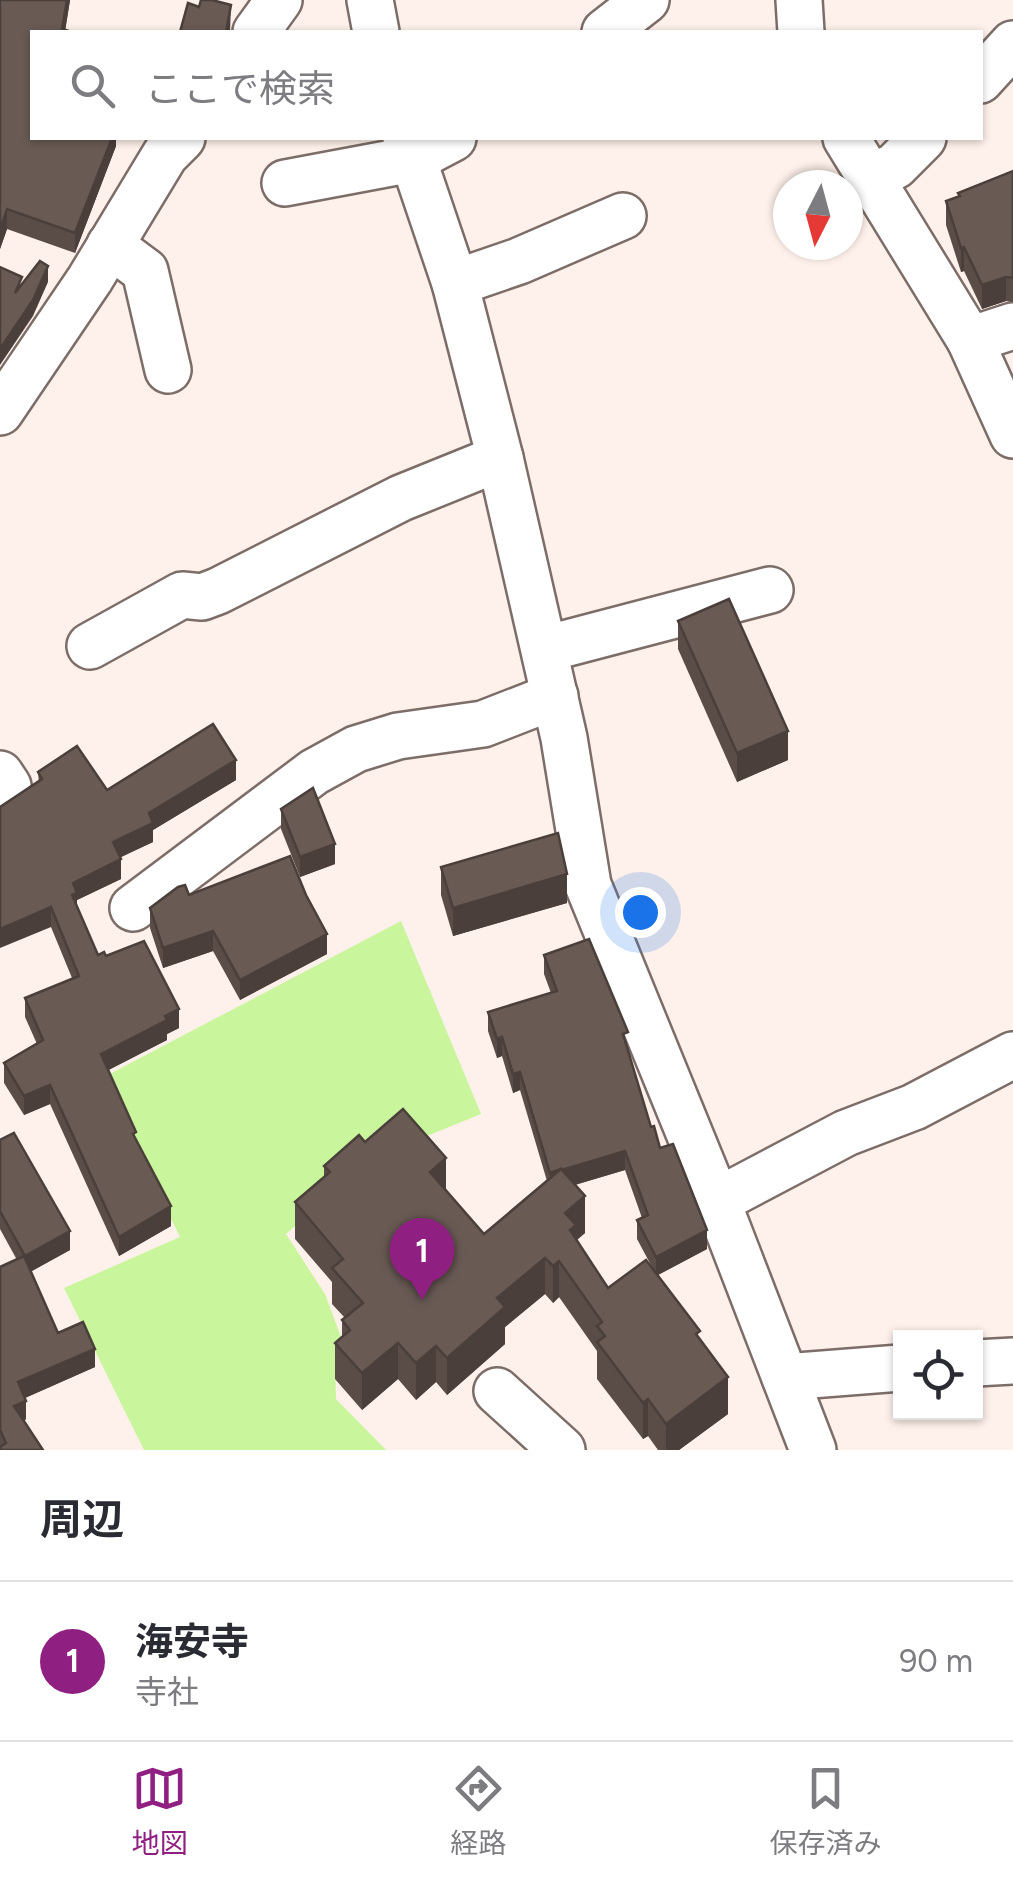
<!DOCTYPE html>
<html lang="ja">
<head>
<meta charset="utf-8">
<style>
  :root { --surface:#fff; --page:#f7f7f7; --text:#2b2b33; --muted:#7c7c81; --line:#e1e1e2; --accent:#8f2082 }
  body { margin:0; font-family:Figtree,"Noto Sans JP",sans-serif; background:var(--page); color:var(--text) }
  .controls { position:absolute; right:30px; bottom:30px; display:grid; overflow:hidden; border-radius:0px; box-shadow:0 2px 8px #0004 }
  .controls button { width:90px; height:90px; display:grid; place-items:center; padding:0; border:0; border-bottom:2px solid var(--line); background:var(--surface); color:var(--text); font:50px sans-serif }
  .compass { position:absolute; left:773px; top:170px; width:90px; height:90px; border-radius:50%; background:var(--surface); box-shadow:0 2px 8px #0004; rotate:186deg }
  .you { position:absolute; left:640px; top:912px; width:35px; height:35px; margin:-25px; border:8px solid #fff; border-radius:50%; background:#1a73e8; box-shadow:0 0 0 15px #1a73e833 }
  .badge { display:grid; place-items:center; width:65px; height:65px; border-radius:50%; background:var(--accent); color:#fff; font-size:32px; font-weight:700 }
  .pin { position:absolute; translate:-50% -82px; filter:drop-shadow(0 2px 5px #0008) }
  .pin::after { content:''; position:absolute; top:52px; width:35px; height:30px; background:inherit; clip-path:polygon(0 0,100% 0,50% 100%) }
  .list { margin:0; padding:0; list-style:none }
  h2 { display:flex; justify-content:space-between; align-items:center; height:130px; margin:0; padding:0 40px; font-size:42px }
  h2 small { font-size:32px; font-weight:400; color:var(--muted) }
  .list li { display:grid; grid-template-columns:65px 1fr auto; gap:30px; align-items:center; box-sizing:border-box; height:160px; padding:0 40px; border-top:2px solid var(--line) }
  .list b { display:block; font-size:38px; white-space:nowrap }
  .list p { margin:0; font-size:32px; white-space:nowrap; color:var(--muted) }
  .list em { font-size:32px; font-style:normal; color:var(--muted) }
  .icon { flex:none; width:55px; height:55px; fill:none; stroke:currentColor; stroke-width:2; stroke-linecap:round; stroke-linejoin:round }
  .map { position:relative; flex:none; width:1013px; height:1450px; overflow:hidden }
  .search { position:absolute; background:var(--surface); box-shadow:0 2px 8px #0004; left:30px; right:30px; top:30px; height:110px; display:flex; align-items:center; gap:25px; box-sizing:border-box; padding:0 35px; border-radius:0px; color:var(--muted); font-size:38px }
  .sheet { height:290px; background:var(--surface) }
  nav { display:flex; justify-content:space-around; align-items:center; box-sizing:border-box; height:140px; border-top:2px solid var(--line); background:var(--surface); font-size:28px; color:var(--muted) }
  nav a { display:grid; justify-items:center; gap:5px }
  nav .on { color:var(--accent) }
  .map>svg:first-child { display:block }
  .green { fill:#c9f59c }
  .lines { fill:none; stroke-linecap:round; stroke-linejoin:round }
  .minor-casing { stroke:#7d6d68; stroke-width:50 }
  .minor { stroke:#fff; stroke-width:45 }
  .wall { fill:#5a4d48; fill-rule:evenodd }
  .shaded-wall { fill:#4a3f3b }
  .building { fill:#695a54; stroke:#4a3f3b; stroke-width:2.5 }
</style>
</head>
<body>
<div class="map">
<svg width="1013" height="1450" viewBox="0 0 1013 1450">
  <rect width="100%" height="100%" fill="#fef0ea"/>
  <polygon class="green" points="401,921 481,1114 373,1158 286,1234 325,1294 341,1337 335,1364 336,1399 386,1450 144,1450 64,1288 180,1237 102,1078"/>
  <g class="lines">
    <g class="minor-casing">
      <g id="minor">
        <polyline points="370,0 376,32"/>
        <polyline points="799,0 801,32"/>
        <polyline points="256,32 279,0"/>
        <polyline points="605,32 646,0"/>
        <polyline points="980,80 1013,44"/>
        <polyline points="406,138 455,283 500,458 564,738 588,885 717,1201 813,1450"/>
        <polyline points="846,138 970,340 1013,435"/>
        <polyline points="872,177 895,166 923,138"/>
        <polyline points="285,183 413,159 453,138"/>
        <polyline points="110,245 145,271 168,370"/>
        <polyline points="455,283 519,261 623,216"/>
        <polyline points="970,340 1013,326"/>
        <polyline points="0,412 90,279 165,155 182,138"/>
        <polyline points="90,646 182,595 202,597 218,591 401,498 500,458"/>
        <polyline points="545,649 770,590"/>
        <polyline points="0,774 8,786"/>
        <polyline points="133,908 314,772 356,749 398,736 483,724 555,696"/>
        <polyline points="717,1201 846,1133 914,1107 1013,1055"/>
        <polyline points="976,1363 1013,1361"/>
        <polyline points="785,1377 900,1368"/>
        <polyline points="497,1391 562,1450"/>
      </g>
    </g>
    <use href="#minor" class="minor"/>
  </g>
  <g class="wall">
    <polygon points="0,0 70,0 65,30 32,138 116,138 116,146 75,253 7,229 0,249"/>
    <polygon points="1013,171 1013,302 1006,301 982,309 964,271 961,272 946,225 946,201 958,196 958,193"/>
    <polygon points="678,621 788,760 737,782 678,649"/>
    <polygon points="38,772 107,790 236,780 153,830 153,842 120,857 121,879 77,900 77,908 98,955 106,956 179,1028 167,1034 167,1040 108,1070 171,1226 119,1256 50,1104 24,1115 4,1083 4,1063 37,1044 25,1017 25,998 72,978 51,927"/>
    <polygon points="281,809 335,864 300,877 281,829"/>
    <polygon points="441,867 567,903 453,936 441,895"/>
    <polygon points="189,895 327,954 240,1000 213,951 163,968 150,928 150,908"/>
    <path d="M544,955L628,1049L651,1127L707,1249L658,1275L700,1340L728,1414L679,1450H658L648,1436L643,1439L597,1379V1351L559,1297L553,1303L545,1294L505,1327V1344L447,1395L436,1382L416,1400L398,1379L362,1410L335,1379V1343L342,1337V1320L345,1318L332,1304V1282L295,1239V1202L324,1177V1166L365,1142L446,1191L484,1234L547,1181L520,1090L513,1093L502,1056L497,1058L488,1031V1012L551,993L544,974ZM625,1170L642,1218L637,1220V1239L652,1267L608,1288L577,1240L585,1233L575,1185Z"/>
    <polygon points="0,1140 70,1250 31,1271 58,1333 95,1367 25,1398 26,1419 0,1450 0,1267 17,1260 0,1229"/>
  </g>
  <g class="shaded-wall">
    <polygon points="67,0 70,0 65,32 62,32"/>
    <polygon points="231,5 230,32 226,32"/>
    <polygon points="112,138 116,138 116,146 75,253 75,233"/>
    <polygon points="7,209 7,229 0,249 0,230"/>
    <polygon points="964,247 964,271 961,272 961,248"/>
    <polygon points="48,266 48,282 33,316 0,365 0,349"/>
    <polygon points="1006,277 1006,301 982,309 982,285"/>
    <polygon points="788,731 788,760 737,782 737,753"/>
    <polygon points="236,760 236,780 153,830 153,842 113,861 113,842 149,813"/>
    <polygon points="335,844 335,864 300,877 300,857"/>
    <polygon points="121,859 121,879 77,900 77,912 72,915 73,883"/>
    <polygon points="567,874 567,903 453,936 453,908"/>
    <polygon points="51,907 51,927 0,948 0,929"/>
    <polygon points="213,931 213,951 163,968 163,948"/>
    <polygon points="327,934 327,954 240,1000 240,980"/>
    <polygon points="179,1009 179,1028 167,1034 167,1040 101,1074 101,1054"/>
    <polygon points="502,1037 502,1056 497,1058 497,1039"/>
    <polygon points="520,1072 520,1090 513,1093 513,1074"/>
    <polygon points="50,1085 50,1104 24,1115 24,1096"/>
    <polygon points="625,1151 625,1170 550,1192 550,1173"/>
    <polygon points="446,1158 446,1194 430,1172"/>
    <polygon points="585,1196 585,1233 570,1245 565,1213"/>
    <polygon points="171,1206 171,1226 119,1256 119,1237"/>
    <polygon points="707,1230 707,1249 656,1276 656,1257"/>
    <polygon points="70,1231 70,1250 25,1275 25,1256"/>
    <polygon points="545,1258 545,1294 505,1327 505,1344 447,1395 447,1358 497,1298"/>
    <polygon points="559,1261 559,1297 553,1303 553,1266"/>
    <polygon points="398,1343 398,1379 362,1410 362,1373"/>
    <polygon points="436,1346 436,1382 416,1400 416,1363"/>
    <polygon points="95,1349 95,1367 18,1401 18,1382"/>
    <polygon points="728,1377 728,1414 679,1450 666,1450 666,1424"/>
    <polygon points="648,1399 648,1436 643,1439 643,1403"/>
    <polygon points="26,1401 26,1419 14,1424 14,1406"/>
  </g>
  <g class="building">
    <polygon points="0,0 67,0 62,29 72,32 32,32 32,138 112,138 75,233 7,209 0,230"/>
    <polygon points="201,0 212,0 231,5 226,32 180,32 188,3 199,7"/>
    <polygon points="1013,171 1013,278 1006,277 982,285 964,247 961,248 946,201 960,196 958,193"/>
    <polygon points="40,261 48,266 33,300 0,349 0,267 22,277 15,293"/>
    <polygon points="729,599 788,731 737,753 678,621"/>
    <polygon points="213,724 236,760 149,813 153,823 113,842 121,859 73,883 77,893 72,895 98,955 104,952 106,956 144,941 179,1009 165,1016 167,1020 101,1054 136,1132 133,1134 171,1206 119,1237 50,1085 24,1096 4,1063 43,1040 25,998 79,976 51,907 0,929 0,807 42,779 38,772 77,746 107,790"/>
    <polygon points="313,788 335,844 300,857 281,809"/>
    <polygon points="558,833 567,874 453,908 441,867"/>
    <polygon points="290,856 306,895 327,934 240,980 213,931 163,948 150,908 178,887 185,885 189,895"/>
    <polygon points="589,939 628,1032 623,1034 651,1127 654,1126 660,1148 673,1144 707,1230 656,1257 637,1220 648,1215 625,1151 562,1170 561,1169 550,1173 520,1072 513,1074 502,1037 497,1039 488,1012 557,991 544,955"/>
    <polygon points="403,1109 446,1158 430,1172 484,1234 561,1169 585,1196 565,1213 576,1225 570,1230 608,1288 646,1260 700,1331 696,1334 728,1377 666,1424 648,1399 643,1403 597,1342 605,1336 597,1326 602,1322 559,1261 553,1266 545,1258 497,1298 505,1307 447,1358 436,1346 416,1363 398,1343 362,1373 335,1343 350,1330 342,1320 363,1303 332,1268 343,1259 295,1202 330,1172 324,1166 359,1135 365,1142"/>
    <polygon points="14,1133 70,1231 25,1256 0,1211 0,1140"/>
    <polygon points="24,1256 58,1333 83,1322 95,1349 18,1382 26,1401 14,1406 43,1450 0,1450 0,1447 6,1443 0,1430 0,1267"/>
  </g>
</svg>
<div class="controls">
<button><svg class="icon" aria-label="locate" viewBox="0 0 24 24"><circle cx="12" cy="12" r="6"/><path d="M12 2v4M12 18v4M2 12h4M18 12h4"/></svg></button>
</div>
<svg class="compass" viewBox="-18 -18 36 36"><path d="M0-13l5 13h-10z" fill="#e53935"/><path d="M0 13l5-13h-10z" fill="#7c7c81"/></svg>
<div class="you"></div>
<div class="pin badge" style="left:422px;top:1300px">1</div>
<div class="search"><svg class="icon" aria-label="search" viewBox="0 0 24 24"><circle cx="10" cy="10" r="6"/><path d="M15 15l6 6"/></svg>ここで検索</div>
</div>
<section class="sheet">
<h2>周辺<small></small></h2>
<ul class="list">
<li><span class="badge">1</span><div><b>海安寺</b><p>寺社</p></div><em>90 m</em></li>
</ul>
</section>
<nav>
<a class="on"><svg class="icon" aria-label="map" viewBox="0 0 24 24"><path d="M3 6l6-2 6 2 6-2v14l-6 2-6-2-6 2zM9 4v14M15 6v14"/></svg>地図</a>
<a><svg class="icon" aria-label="directions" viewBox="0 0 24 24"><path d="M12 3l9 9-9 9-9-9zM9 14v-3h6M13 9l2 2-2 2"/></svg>経路</a>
<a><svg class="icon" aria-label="saved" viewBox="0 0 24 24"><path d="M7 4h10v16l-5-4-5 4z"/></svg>保存済み</a>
</nav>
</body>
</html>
